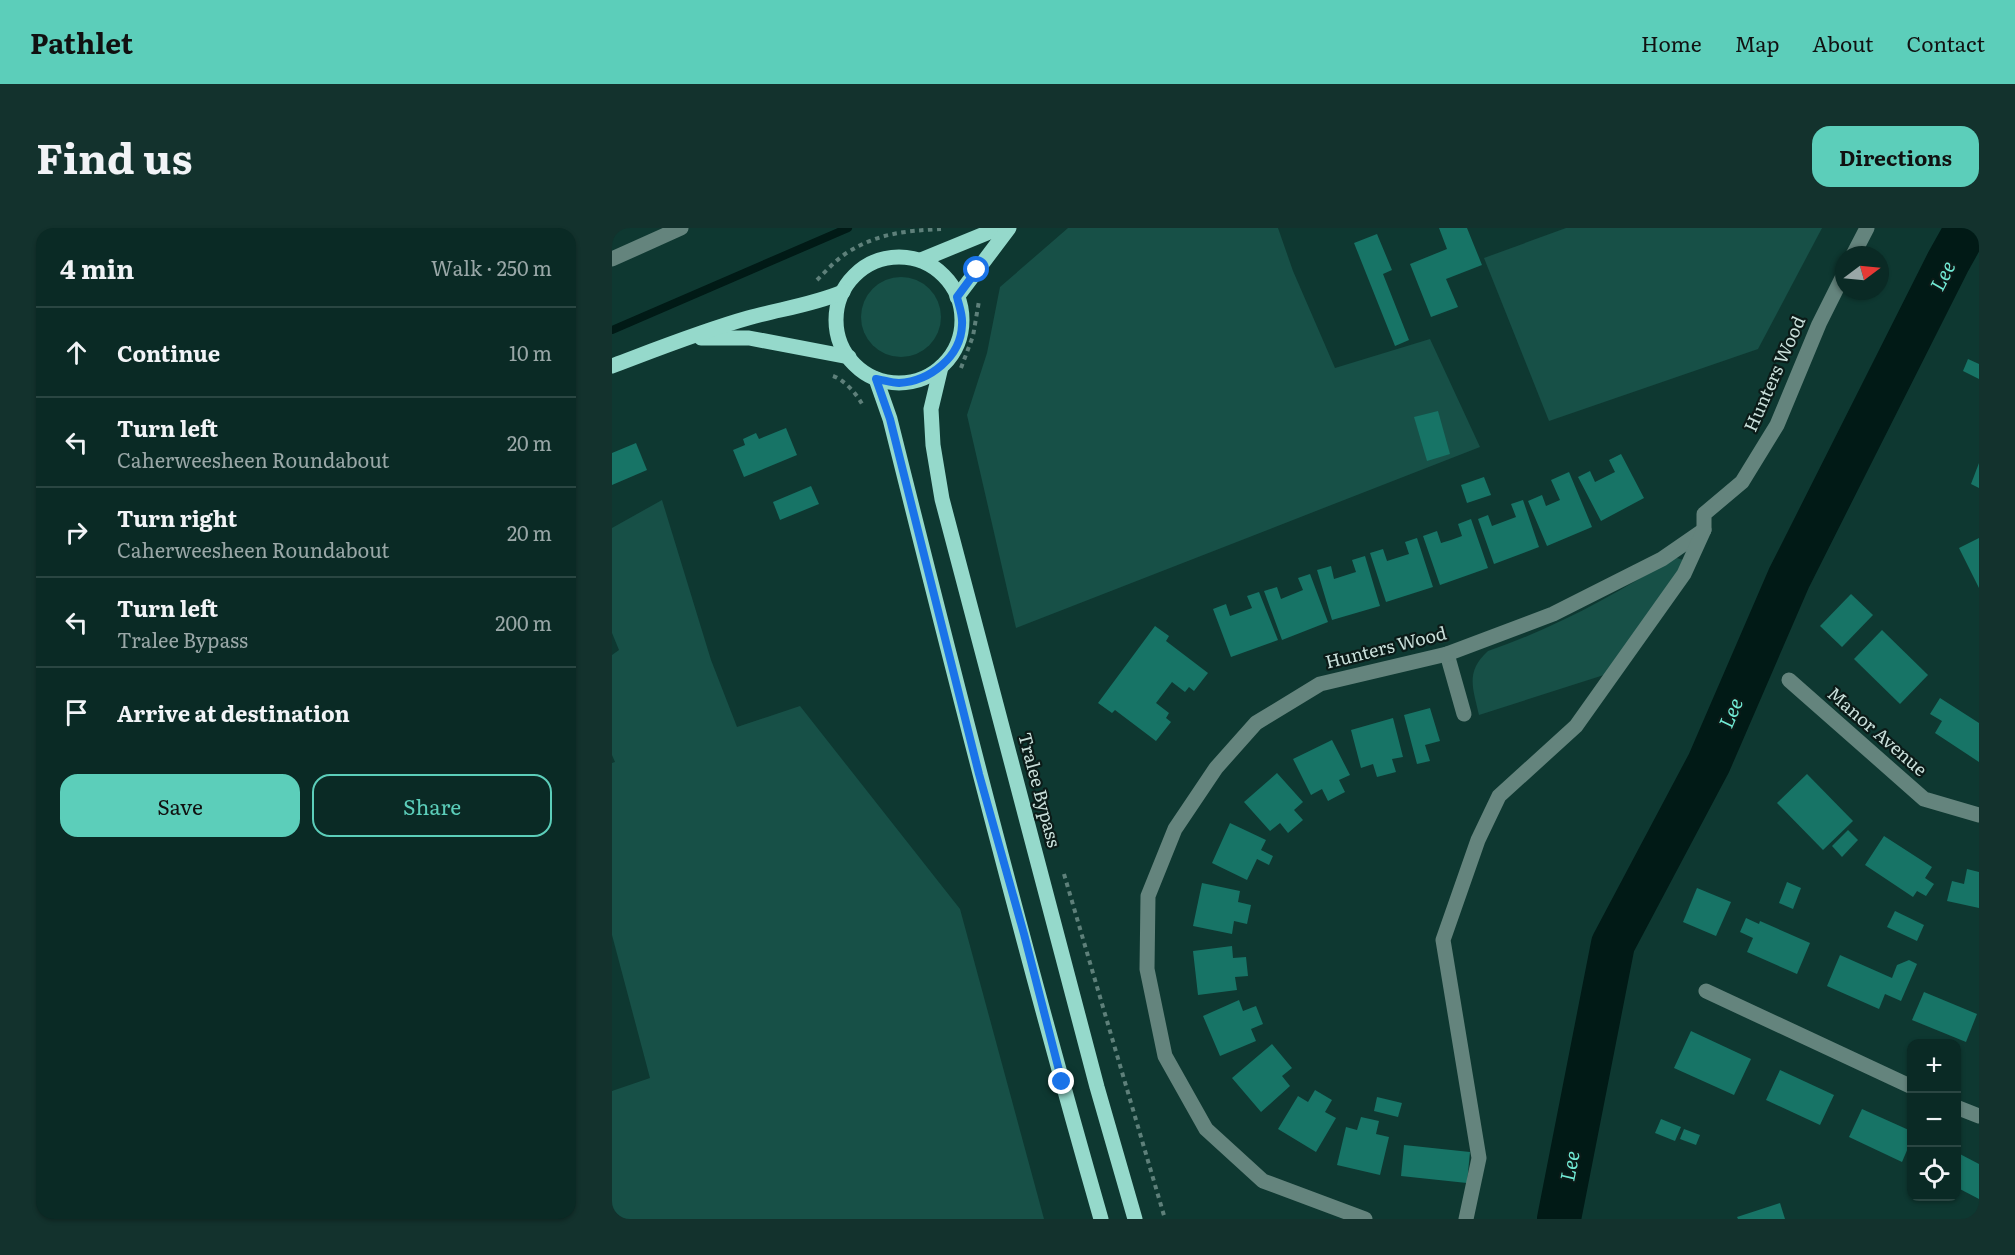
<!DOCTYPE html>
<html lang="en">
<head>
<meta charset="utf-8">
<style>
  :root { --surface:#0a2a25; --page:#13322d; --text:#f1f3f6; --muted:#99a7a7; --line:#2a4642; --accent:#5cceba }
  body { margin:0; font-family:Literata,serif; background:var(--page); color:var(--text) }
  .controls { position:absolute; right:18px; bottom:18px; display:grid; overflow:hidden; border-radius:12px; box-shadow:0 2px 4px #0004 }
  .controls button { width:54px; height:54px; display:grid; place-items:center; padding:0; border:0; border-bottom:2px solid var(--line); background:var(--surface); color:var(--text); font:30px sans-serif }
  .compass { position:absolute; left:1223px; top:18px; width:54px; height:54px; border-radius:50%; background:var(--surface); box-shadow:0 2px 4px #0004; rotate:74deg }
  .stop { position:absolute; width:18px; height:18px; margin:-14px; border:4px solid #1a73e8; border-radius:50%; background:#fff }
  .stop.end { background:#1a73e8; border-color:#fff; box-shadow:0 2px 6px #0008 }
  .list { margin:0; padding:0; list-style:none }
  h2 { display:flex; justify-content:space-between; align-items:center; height:78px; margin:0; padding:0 24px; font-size:26px }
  h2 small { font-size:20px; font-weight:400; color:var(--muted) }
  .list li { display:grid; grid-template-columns:39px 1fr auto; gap:18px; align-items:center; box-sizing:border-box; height:90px; padding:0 24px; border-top:2px solid var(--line) }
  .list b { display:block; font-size:22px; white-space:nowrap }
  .list p { margin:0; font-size:20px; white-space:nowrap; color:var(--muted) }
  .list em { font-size:20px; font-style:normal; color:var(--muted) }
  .actions { display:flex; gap:12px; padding:18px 24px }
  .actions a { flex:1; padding:14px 0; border:2px solid var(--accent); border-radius:18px; text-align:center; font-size:21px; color:var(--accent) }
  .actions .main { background:var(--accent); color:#111 }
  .icon { flex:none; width:33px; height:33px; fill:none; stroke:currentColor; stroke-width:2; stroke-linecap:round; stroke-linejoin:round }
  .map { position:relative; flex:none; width:1367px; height:991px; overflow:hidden; border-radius:18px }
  header { display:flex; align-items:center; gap:36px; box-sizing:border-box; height:84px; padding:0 30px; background:var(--accent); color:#111 }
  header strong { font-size:28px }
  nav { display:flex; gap:33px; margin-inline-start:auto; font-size:21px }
  .intro { display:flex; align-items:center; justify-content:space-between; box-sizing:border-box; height:144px; padding:0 36px }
  h1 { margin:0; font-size:42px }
  .button { padding:15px 27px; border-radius:18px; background:var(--accent); color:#111; font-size:21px; font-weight:700 }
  main { display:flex; gap:36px; padding:0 36px }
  aside { flex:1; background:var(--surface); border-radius:18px; box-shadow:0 2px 4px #0004 }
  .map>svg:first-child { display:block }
  .green { fill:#175047 }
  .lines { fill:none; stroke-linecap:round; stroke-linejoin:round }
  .stream { stroke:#011a16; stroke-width:8 }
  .river { stroke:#011a16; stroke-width:44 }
  .building { fill:#177466 }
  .path { stroke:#5e807a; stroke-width:4; stroke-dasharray:4.5 4.5; stroke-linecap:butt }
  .minor { stroke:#64847d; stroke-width:15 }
  .major { stroke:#95d9cb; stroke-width:15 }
  .route { stroke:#1a73e8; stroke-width:8 }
  .labels { text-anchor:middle; stroke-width:4.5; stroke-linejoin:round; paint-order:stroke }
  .street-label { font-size:18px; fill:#c9dfda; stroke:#0b1b18 }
  .water-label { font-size:20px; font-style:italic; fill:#72ecd6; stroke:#0b1b18 }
</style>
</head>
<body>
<header>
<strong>Pathlet</strong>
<nav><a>Home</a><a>Map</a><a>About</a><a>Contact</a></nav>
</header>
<div class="intro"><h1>Find us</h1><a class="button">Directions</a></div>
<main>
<aside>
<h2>4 min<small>Walk · 250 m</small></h2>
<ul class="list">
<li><svg class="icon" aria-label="ahead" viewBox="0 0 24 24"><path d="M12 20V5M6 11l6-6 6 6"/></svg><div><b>Continue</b></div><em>10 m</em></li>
<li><svg class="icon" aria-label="left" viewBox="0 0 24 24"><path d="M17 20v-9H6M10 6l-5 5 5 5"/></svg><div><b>Turn left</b><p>Caherweesheen Roundabout</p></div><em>20 m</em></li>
<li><svg class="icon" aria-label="right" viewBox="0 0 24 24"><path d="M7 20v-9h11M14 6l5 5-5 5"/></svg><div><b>Turn right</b><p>Caherweesheen Roundabout</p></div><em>20 m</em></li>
<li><svg class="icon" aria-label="left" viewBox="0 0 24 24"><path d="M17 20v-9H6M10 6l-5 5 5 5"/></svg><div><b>Turn left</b><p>Tralee Bypass</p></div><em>200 m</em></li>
<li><svg class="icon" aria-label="arrive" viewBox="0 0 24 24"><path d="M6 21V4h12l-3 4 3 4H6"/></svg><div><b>Arrive at destination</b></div></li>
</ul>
<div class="actions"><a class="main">Save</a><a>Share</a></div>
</aside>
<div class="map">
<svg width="1367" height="991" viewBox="0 0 1367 991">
  <rect width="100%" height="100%" fill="#0e3831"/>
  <g class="green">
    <polygon points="456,0 666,0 681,43 723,140 818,111 868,219 404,400 355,187 375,125 388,59"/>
    <polygon points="954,0 1210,0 1146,121 937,193 872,30"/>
    <circle cx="289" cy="89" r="40"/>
    <polygon points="50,272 99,432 125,499 188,478 348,681 432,991 0,991 0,863 38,850 0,707 0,535 3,534 0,527 0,427 7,422 0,405 0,300"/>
    <path d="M1062,329L1071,332L1073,337L995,446L867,487C861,460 853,444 876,423C943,400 1003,367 1062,329Z"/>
  </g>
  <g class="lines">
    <polyline class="stream" points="0,102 236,0"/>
    <polyline class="river" points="947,991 1001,716 1097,535 1177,350 1336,34 1355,0"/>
  </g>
  <g class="building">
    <polygon points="827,0 855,0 870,37 834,51 846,79 819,89 798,36 835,21"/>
    <polygon points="765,6 780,42 771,46 797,112 783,118 742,15"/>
    <polygon points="1356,131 1367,136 1367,151 1351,143"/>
    <polygon points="826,183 838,226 815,233 802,189"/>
    <polygon points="174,200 185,227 132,249 121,222 133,217 131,211 144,205 147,211"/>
    <polygon points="24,215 35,242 0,257 0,225"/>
    <polygon points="1009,226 1032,270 989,293 966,249 978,243 983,254 1003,244 997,232"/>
    <polygon points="1367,235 1367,260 1359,256"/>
    <polygon points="957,244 980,299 935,318 916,273 930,267 934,278 948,272 939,252"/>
    <polygon points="872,249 879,267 855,275 849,257"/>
    <polygon points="199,258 207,276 168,292 161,274"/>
    <polygon points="911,272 927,319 882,336 866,291 876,287 880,298 904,289 899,276"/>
    <polygon points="859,291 876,340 828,357 811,308 825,303 829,315 839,312 850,308 846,296"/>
    <polygon points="805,310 821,359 774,374 758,325 771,321 775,333 797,326 793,314"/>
    <polygon points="1367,310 1367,360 1347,320"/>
    <polygon points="753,328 768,378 720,392 705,342 719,338 722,351 744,344 740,332"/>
    <polygon points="698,346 716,394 670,412 652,363 665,359 669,371 691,362 686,350"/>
    <polygon points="647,364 666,412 619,429 601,381 614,376 618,388 640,380 635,368"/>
    <polygon points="1239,366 1261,387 1230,419 1208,398"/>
    <polygon points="543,398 557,408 554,413 596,445 582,463 577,459 573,464 560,454 544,475 557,485 554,490 559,494 544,513 503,482 500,485 486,475"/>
    <polygon points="1270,402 1316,447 1288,476 1242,431"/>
    <polygon points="1328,470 1367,495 1367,534 1323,505 1330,493 1318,486"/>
    <polygon points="818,480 828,513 813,517 818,533 805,536 792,487"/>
    <polygon points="781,490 791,529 780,531 784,544 765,549 761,536 749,540 739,502"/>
    <polygon points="720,512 738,547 727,552 733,564 716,573 710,561 699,567 681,531"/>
    <polygon points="665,545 691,574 682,582 691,592 676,605 668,595 658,603 632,574"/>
    <polygon points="1195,546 1241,593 1211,622 1165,575"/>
    <polygon points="618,595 654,612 649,622 661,628 657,637 645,631 635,652 600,635"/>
    <polygon points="1236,602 1246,612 1230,629 1220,618"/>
    <polygon points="1272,608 1320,639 1313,650 1322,656 1314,668 1305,663 1301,669 1253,637"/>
    <polygon points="1355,641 1367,644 1367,680 1335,673 1340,653 1352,656"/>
    <polygon points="1175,654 1189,660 1181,681 1167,675"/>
    <polygon points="590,655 628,663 626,674 639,677 635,696 622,693 620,706 581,698"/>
    <polygon points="1085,660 1119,674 1104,708 1071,694"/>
    <polygon points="1283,683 1312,697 1305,713 1275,699"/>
    <polygon points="1134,690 1147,696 1148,693 1198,715 1185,746 1135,724 1141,710 1128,704"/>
    <polygon points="620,718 621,730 634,729 636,748 623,749 625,762 586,767 581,723"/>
    <polygon points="1228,727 1280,750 1285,737 1297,732 1305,736 1289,773 1273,766 1267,781 1215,758"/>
    <polygon points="1312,764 1365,786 1354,814 1300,792"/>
    <polygon points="627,772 631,783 644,778 651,796 639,801 644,813 608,828 591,788"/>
    <polygon points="1079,803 1139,831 1122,867 1062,840"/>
    <polygon points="660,816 680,840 670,848 678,858 649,884 620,850"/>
    <polygon points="1168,842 1222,867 1208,897 1154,872"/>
    <polygon points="703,862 720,872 713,884 724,890 704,924 666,901 686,868 696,874"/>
    <polygon points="765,869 790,875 786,889 762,883"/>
    <polygon points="1250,881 1299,903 1299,913 1290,934 1237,909"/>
    <polygon points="749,889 767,893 764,906 777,909 768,947 725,937 734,899 745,902"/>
    <polygon points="1049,891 1069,899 1063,913 1043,905"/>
    <polygon points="1072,901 1088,907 1084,917 1068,911"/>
    <polygon points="792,917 858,924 855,955 789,948"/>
    <polygon points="1344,924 1367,936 1367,971 1344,959"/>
    <polygon points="1168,975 1173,991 1126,991 1125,989"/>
  </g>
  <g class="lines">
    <g class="path">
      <path d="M205,52C214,43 223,33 233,26C265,5 293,3 329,1"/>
      <polyline points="349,140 361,108 367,73"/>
      <path d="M221,148C232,152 244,165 250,176"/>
      <polyline points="452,646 553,991"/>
    </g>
    <g class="minor">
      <polyline points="1241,27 1255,0"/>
      <polyline points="0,31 69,0"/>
      <polyline points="835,426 852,486"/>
      <polyline points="1177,452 1312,571 1367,587"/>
      <polyline points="1094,763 1300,859"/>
      <polyline points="1344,879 1367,888"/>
      <polyline points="753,991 651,953 594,901 553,828 535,741 536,668 563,601 604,540 644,495 708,456 835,426 941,386 1050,331 1092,302"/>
      <polyline points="854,991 867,930 831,712 866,612 887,568 964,498 1072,346 1092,302 1092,286 1130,254 1165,197 1207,96 1232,46"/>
    </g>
    <g class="major">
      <circle cx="287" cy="92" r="63"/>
      <polyline points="309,32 387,0"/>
      <polyline points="345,69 397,0"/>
      <polyline points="89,110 137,110 237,129"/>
      <path d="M0,138C45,121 90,103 136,90C168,81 200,77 231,64"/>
      <polyline points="329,139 319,181 321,217 330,271 485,859 523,991"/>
      <path d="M264,151L278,191C345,459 413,726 489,991"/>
    </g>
  </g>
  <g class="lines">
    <path class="route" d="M365,42L345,69C347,78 351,87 350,97C349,129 318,153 287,155C280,155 271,152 264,151L278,191L367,546L412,706L450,854"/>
  </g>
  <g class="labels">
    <g class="street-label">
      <text transform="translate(1163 146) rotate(-66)" y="6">Hunters Wood</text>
      <text transform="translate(774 420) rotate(-14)" y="6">Hunters Wood</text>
      <text transform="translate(1265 504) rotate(41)" y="6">Manor Avenue</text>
      <text transform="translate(427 562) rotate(75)" y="6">Tralee Bypass</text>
    </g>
    <g class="water-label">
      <text transform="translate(1331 48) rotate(-63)" y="7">Lee</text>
      <text transform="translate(1119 485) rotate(-67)" y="7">Lee</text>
      <text transform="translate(958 938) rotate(-79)" y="7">Lee</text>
    </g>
  </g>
</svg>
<div class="controls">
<button>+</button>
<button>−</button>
<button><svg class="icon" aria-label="locate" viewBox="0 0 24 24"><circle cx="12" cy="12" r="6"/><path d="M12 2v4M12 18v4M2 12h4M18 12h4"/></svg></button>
</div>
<svg class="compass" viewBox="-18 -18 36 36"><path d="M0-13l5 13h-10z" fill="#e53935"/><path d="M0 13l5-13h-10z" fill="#99a7a7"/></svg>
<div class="stop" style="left:365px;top:42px"></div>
<div class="stop end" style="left:450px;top:854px"></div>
</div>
</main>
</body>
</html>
